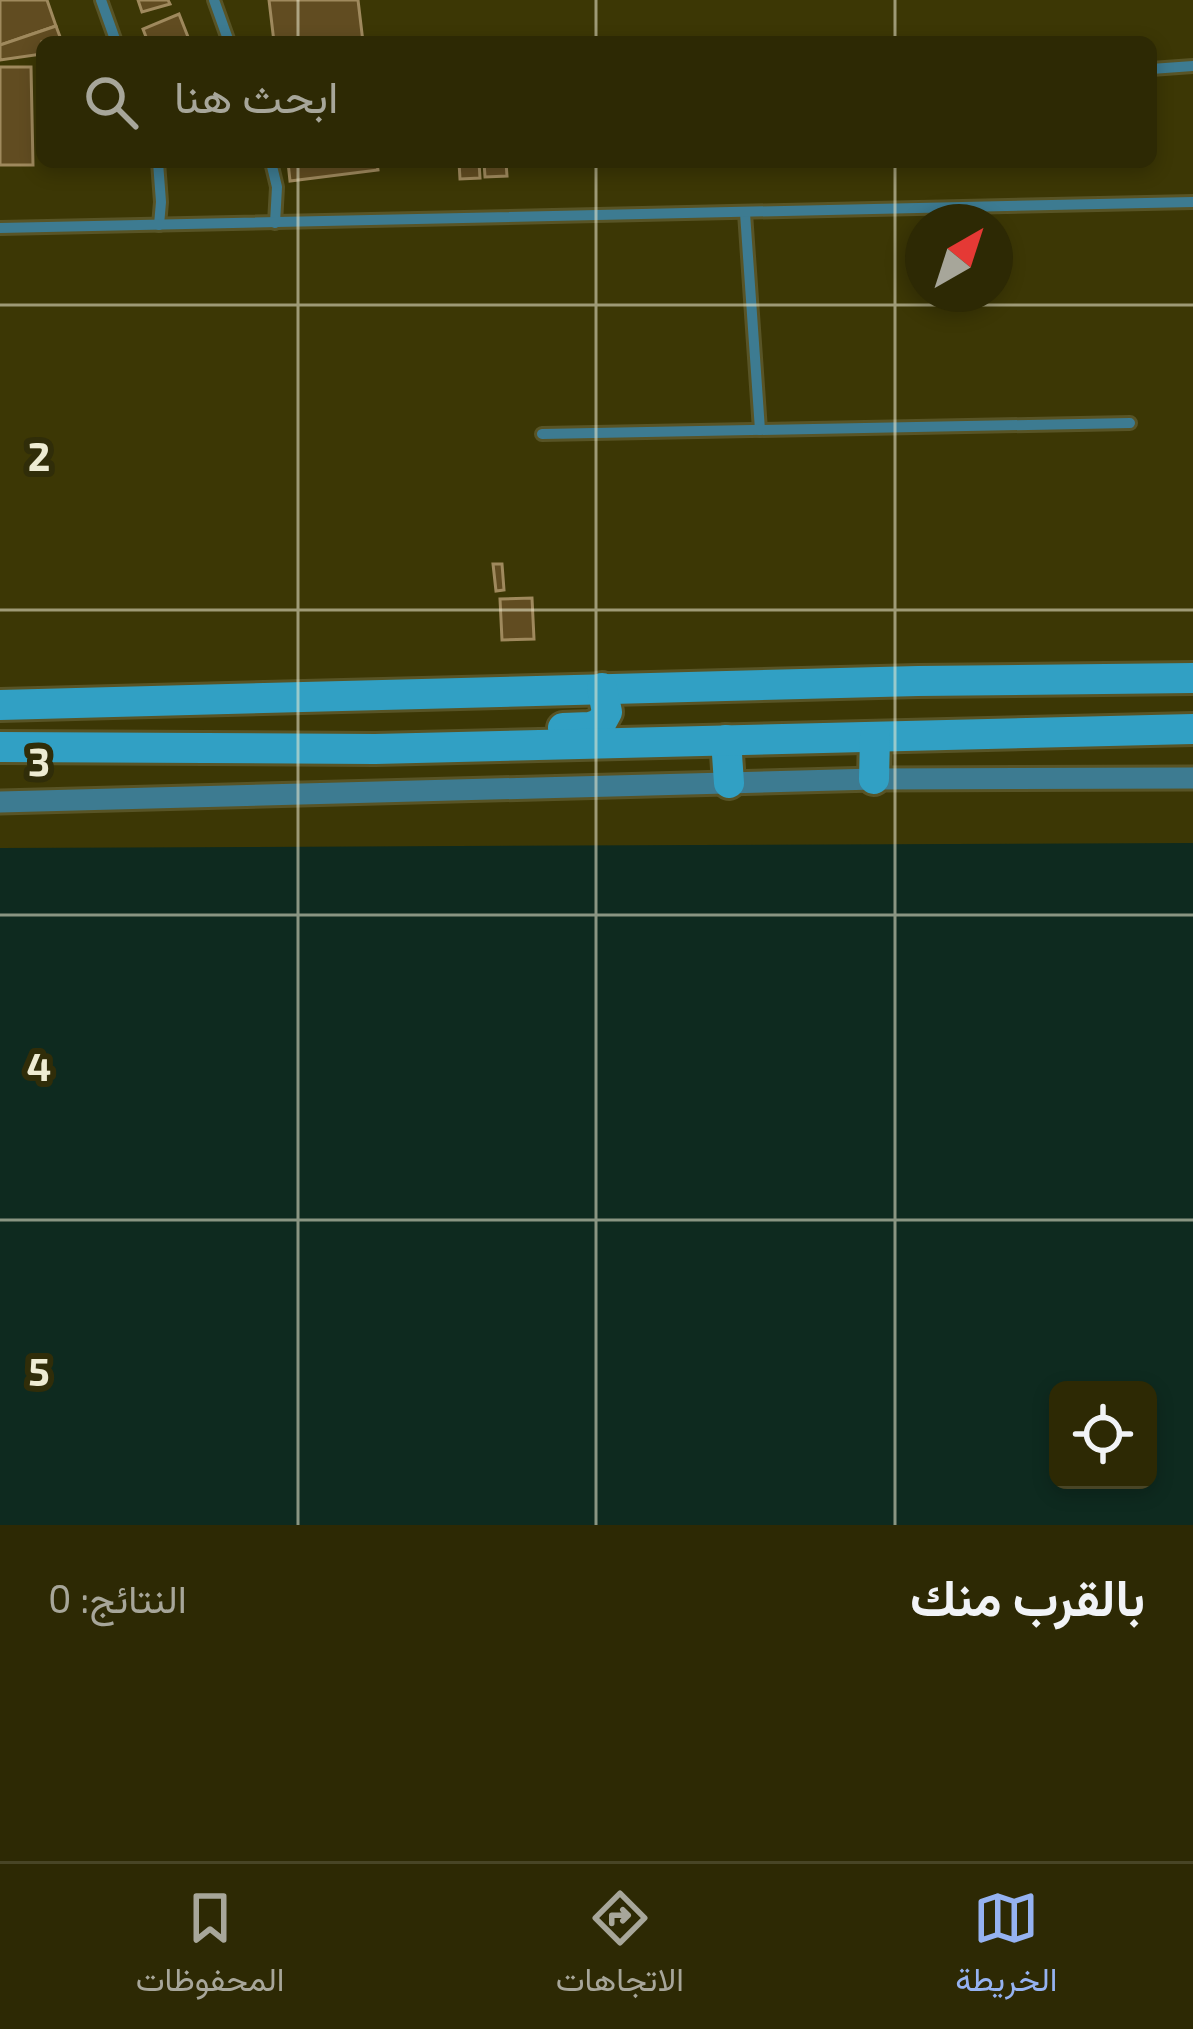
<!DOCTYPE html>
<html lang="ar">
<head>
<meta charset="utf-8">
<style>
  :root { --surface:#2d2904; --page:#35310e; --text:#f1f3f6; --muted:#a7a69a; --line:#484526; --accent:#95b2f1 }
  body { margin:0; font-family:"Exo 2",Vazirmatn,sans-serif; background:var(--page); color:var(--text); direction:rtl }
  .controls { position:absolute; right:36px; bottom:36px; display:grid; overflow:hidden; border-radius:18px; box-shadow:0 6px 18px #0003 }
  .controls button { width:108px; height:108px; display:grid; place-items:center; padding:0; border:0; border-bottom:3px solid var(--line); background:var(--surface); color:var(--text); font:60px sans-serif }
  .compass { position:absolute; left:905px; top:204px; width:108px; height:108px; border-radius:50%; background:var(--surface); box-shadow:0 6px 18px #0003; rotate:39deg }
  .list { margin:0; padding:0; list-style:none }
  h2 { display:flex; justify-content:space-between; align-items:center; height:156px; margin:0; padding:0 48px; font-size:51px }
  h2 small { font-size:39px; font-weight:400; color:var(--muted) }
  .icon { flex:none; width:66px; height:66px; fill:none; stroke:currentColor; stroke-width:2; stroke-linecap:round; stroke-linejoin:round }
  .map { position:relative; flex:none; width:1193px; height:1525px; overflow:hidden; direction:ltr }
  .search { position:absolute; background:var(--surface); box-shadow:0 6px 18px #0003; left:36px; right:36px; top:36px; height:132px; display:flex; align-items:center; gap:30px; box-sizing:border-box; padding:0 42px; border-radius:18px; color:var(--muted); font-size:45px }
  .sheet { height:336px; background:var(--surface) }
  nav { display:flex; justify-content:space-around; align-items:center; box-sizing:border-box; height:168px; border-top:3px solid var(--line); background:var(--surface); font-size:33px; color:var(--muted) }
  nav a { display:grid; justify-items:center; gap:6px }
  nav .on { color:var(--accent) }
  .map>svg:first-child { display:block }
  .water { fill:#0e2a1f; fill-rule:evenodd }
  .building { fill:#614c21; stroke:#9f895d; stroke-width:3 }
  .lines { fill:none; stroke-linecap:round; stroke-linejoin:round }
  .lane-casing { stroke:#585426; stroke-width:16 }
  .street-casing { stroke:#585426; stroke-width:27 }
  .secondary-casing { stroke:#585426; stroke-width:36 }
  .lane { stroke:#3d7b91; stroke-width:10 }
  .street { stroke:#3d7b91; stroke-width:21 }
  .secondary { stroke:#31a0c4; stroke-width:30 }
  .grid { fill:none; stroke:#eeecd3; stroke-width:3; stroke-opacity:0.55 }
  .grid-label { font-size:39px; text-anchor:middle; font-weight:bold; fill:#eeecd3; stroke:#302d09; stroke-width:12; stroke-linejoin:round; paint-order:stroke }
</style>
</head>
<body>
<div class="map">
<svg width="1193" height="1525" viewBox="0 0 1193 1525">
  <rect width="100%" height="100%" fill="#3c3705"/>
  <path class="water" d="M1193,843V1525H0V848ZM1058,1390H1148V1480H1058Z"/>
  <g class="building">
    <polygon points="0,0 47,0 56,26 0,45"/>
    <polygon points="138,0 168,0 170,4 142,12"/>
    <polygon points="269,0 358,0 363,42 274,42"/>
    <polygon points="179,14 190,42 148,42 143,29"/>
    <polygon points="56,26 62,42 42,42 42,54 0,60 0,45"/>
    <polygon points="0,67 31,67 33,165 0,165"/>
    <polygon points="288,162 377,162 378,170 290,181"/>
    <polygon points="459,162 479,162 480,178 460,179"/>
    <polygon points="484,162 506,162 507,176 485,177"/>
    <polygon points="493,564 502,564 504,590 496,591"/>
    <polygon points="532,598 534,639 502,640 500,599"/>
  </g>
  <g class="lines">
    <g class="lane-casing">
      <g id="lane">
        <polyline points="101,0 116,42"/>
        <polyline points="214,0 229,42"/>
        <polyline points="1151,69 1193,66"/>
        <polyline points="158,162 161,202 159,225"/>
        <polyline points="271,162 277,187 275,223"/>
        <polyline points="745,213 760,430"/>
        <polyline points="0,228 1193,202"/>
        <polyline points="542,434 1130,423"/>
      </g>
    </g>
    <g class="street-casing">
      <polyline id="street" points="0,802 874,779 1193,778"/>
    </g>
    <g class="secondary-casing">
      <g id="secondary">
        <polyline points="0,705 918,681 1193,678"/>
        <polyline points="563,728 590,727 601,723 607,712 602,688"/>
        <polyline points="726,740 729,783"/>
        <polyline points="0,747 375,749 1193,729"/>
        <polyline points="874,779 875,737"/>
      </g>
    </g>
    <use href="#lane" class="lane"/>
    <use href="#street" class="street"/>
    <use href="#secondary" class="secondary"/>
  </g>
  <path class="grid" d="M298,0V42M596,0V42M895,0V42M298,162V1525M596,162V1525M895,162V1525M0,305H1193M0,610H1193M0,915H1193M0,1220H1193"/>
  <g class="grid-label">
    <text x="39" y="471">2</text>
    <text x="39" y="776">3</text>
    <text x="39" y="1081">4</text>
    <text x="39" y="1386">5</text>
  </g>
</svg>
<div class="controls">
<button><svg class="icon" aria-label="locate" viewBox="0 0 24 24"><circle cx="12" cy="12" r="6"/><path d="M12 2v4M12 18v4M2 12h4M18 12h4"/></svg></button>
</div>
<svg class="compass" viewBox="-18 -18 36 36"><path d="M0-13l5 13h-10z" fill="#e53935"/><path d="M0 13l5-13h-10z" fill="#a7a69a"/></svg>
<div class="search"><svg class="icon" aria-label="search" viewBox="0 0 24 24"><circle cx="10" cy="10" r="6"/><path d="M15 15l6 6"/></svg>ابحث هنا</div>
</div>
<section class="sheet">
<h2>بالقرب منك<small>النتائج: 0</small></h2>
<ul class="list">
</ul>
</section>
<nav>
<a class="on"><svg class="icon" aria-label="map" viewBox="0 0 24 24"><path d="M3 6l6-2 6 2 6-2v14l-6 2-6-2-6 2zM9 4v14M15 6v14"/></svg>الخريطة</a>
<a><svg class="icon" aria-label="directions" viewBox="0 0 24 24"><path d="M12 3l9 9-9 9-9-9zM9 14v-3h6M13 9l2 2-2 2"/></svg>الاتجاهات</a>
<a><svg class="icon" aria-label="saved" viewBox="0 0 24 24"><path d="M7 4h10v16l-5-4-5 4z"/></svg>المحفوظات</a>
</nav>
</body>
</html>
